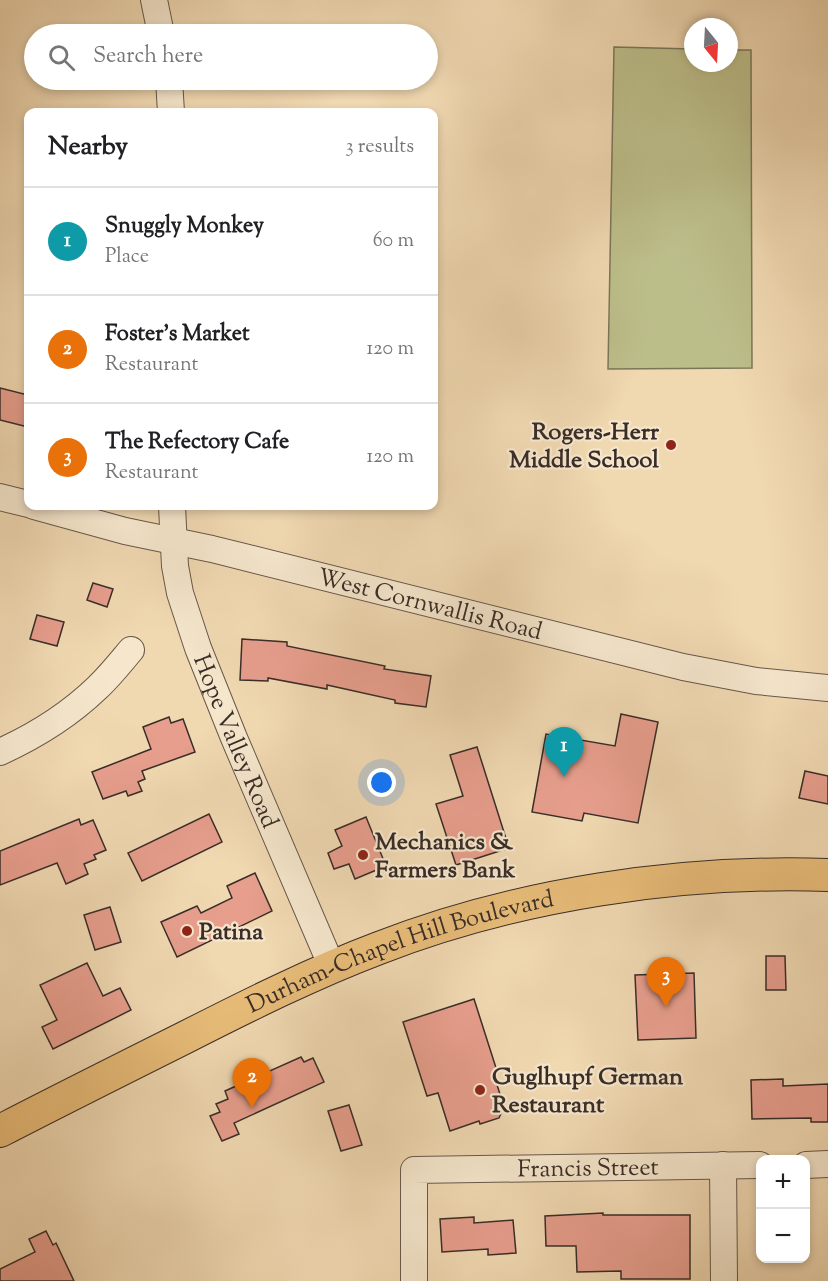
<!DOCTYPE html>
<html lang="en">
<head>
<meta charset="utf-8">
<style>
  :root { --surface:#fff; --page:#f2f2f2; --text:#202124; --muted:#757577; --line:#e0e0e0; --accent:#1a73e8 }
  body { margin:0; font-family:"Sorts Mill Goudy",serif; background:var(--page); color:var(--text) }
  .controls { position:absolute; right:18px; bottom:18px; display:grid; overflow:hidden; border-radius:12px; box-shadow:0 3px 9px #0003 }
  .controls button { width:54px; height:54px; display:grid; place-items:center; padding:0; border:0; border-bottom:2px solid var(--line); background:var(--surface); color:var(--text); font:30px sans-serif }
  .compass { position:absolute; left:684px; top:18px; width:54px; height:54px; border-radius:50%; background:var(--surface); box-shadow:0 3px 9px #0003; rotate:162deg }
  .you { position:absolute; left:382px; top:783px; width:21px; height:21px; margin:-15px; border:4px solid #fff; border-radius:50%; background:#1a73e8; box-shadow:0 0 0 9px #1a73e833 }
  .badge { display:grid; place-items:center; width:39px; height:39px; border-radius:50%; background:var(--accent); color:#fff; font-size:20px; font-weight:700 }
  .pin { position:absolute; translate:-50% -50px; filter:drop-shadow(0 2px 3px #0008) }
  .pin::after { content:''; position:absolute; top:32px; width:21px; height:18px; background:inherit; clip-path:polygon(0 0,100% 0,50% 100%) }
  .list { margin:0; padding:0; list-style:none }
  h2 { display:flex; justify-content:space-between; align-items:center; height:78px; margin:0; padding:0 24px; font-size:26px }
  h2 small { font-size:20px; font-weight:400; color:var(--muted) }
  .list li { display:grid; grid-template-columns:39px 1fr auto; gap:18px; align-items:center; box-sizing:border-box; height:108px; padding:0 24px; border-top:2px solid var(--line) }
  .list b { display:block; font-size:22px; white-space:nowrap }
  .list p { margin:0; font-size:20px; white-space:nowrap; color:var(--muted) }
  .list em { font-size:20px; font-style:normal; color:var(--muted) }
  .icon { flex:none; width:33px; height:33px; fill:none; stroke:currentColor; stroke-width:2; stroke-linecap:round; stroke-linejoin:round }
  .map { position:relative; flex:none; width:828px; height:1281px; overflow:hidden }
  .search { position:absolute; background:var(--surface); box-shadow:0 3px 9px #0003; left:24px; top:24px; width:414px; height:66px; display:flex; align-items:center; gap:15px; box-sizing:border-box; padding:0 21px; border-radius:33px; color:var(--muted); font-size:22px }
  .panel { position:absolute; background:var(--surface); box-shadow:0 3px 9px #0003; left:24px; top:108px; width:414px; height:402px; border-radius:12px }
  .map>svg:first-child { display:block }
  .green { fill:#bcbe8a; stroke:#7a7659; stroke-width:1.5 }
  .building { fill:#e79e8d; stroke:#392d28; stroke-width:1.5 }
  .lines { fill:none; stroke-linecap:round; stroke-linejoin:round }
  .minor-casing { stroke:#67584a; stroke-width:28 }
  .major-casing { stroke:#392d28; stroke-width:34 }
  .minor { stroke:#f5e6cc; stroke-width:26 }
  .major { stroke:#e8bc78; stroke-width:32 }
  .poi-dot { fill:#8f2418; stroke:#f5e6cc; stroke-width:2 }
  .labels { text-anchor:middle; stroke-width:4.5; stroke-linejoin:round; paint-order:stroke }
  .poi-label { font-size:24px; font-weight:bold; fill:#392d28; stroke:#f5e6cc; text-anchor:start }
  .street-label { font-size:24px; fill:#392d28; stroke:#f5e6cc }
</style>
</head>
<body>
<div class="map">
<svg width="828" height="1281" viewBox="0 0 828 1281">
  <rect width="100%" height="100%" fill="#f0d8b1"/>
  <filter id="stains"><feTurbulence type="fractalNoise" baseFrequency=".00333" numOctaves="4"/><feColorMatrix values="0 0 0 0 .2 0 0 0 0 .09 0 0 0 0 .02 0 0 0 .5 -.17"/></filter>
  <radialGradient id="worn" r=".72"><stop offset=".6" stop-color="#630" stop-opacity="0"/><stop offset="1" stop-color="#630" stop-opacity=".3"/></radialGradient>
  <polygon class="green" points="614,47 693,49 693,63 729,63 729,50 751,50 752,368 608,369"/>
  <g class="building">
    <polygon points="0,388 28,395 28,427 0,420"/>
    <polygon points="93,583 113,589 107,607 87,600"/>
    <polygon points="37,615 64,622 57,646 30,639"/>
    <polygon points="242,639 287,642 287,646 385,666 384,669 431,676 426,707 395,703 395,700 327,685 327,689 268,678 268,681 240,680"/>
    <polygon points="621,714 658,722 638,823 584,813 582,821 532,812 546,734 615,746"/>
    <polygon points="169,717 171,723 183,719 195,752 142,771 145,779 138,782 142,791 128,796 126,791 103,799 92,772 151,749 143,727"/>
    <polygon points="477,747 509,848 456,865 436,804 463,796 450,755"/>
    <polygon points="805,771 828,776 828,804 799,798"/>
    <polygon points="209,814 222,842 142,881 128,853"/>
    <polygon points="366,817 386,866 355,879 349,864 334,869 328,853 342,846 335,830"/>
    <polygon points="79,819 81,825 93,820 106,850 94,855 96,859 84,864 88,874 66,884 57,863 0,885 0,851"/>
    <polygon points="255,873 272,911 177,957 161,922 197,906 201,913 232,898 227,886"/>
    <polygon points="110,907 121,942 95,950 84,915"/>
    <polygon points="766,956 785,956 786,990 766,990"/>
    <polygon points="87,963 103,996 120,988 131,1010 53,1049 42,1027 57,1020 40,985"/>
    <polygon points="694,973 696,1038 638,1040 635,975"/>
    <polygon points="474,999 497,1071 493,1072 504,1107 499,1118 480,1124 479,1121 450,1131 438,1093 427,1096 403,1022"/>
    <polygon points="301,1057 304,1062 313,1058 324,1082 234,1123 239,1134 222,1141 210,1116 220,1112 216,1104 228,1099 225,1091"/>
    <polygon points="783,1079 783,1086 828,1084 828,1122 811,1122 811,1118 752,1119 751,1080"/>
    <polygon points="349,1105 362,1145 341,1151 328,1111"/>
    <polygon points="603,1213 603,1215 690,1215 690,1279 621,1279 621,1271 577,1272 576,1246 546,1246 545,1216"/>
    <polygon points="474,1217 474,1223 513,1220 516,1253 488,1255 488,1249 442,1252 440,1219"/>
    <polygon points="46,1231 53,1245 56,1243 74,1281 0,1281 0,1269 35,1252 29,1239"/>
  </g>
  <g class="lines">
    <g class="minor-casing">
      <g id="minor">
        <polyline points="154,0 161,34"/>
        <polyline points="169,80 171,112"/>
        <polyline points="0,497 28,504"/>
        <path id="s1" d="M34,506L125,531L212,549L683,667L756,681L828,688"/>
        <path id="s2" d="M172,506L175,566L180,593L198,648L234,738L332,967"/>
        <path d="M0,752C35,736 69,715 97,688C109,677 120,663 131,650"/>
        <polyline points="723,1165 724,1281"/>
        <polyline points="806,1165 828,1164"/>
        <path id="s3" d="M414,1281V1170L760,1165"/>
      </g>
    </g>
    <g class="major-casing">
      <g id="major">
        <path id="s4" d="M0,1131C62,1099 124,1068 186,1037C249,1005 313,973 379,948C518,894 680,870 828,875"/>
      </g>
    </g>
    <use href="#minor" class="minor"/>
    <use href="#major" class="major"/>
  </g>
  <g class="poi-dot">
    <circle cx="671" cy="445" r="6"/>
    <circle cx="363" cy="855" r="6"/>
    <circle cx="187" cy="931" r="6"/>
    <circle cx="480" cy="1090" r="6"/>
  </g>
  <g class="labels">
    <g class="poi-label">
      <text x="659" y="439" text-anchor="end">Rogers-Herr<tspan x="659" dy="28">Middle School</tspan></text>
      <text x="375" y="849">Mechanics &amp;<tspan x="375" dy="28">Farmers Bank</tspan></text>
      <text x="199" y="939">Patina</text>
      <text x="492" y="1084">Guglhupf German<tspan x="492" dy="28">Restaurant</tspan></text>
    </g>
    <g class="street-label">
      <text dy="8" stroke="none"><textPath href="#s1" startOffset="408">West Cornwallis Road</textPath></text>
      <text dy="8" stroke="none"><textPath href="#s2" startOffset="246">Hope Valley Road</textPath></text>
      <text dy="8" stroke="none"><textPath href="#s4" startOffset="440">Durham-Chapel Hill Boulevard</textPath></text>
      <text dy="8" stroke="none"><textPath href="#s3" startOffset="285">Francis Street</textPath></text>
    </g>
  </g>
  <rect width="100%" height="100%" filter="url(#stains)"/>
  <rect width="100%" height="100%" fill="url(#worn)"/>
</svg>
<div class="controls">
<button>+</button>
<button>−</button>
</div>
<svg class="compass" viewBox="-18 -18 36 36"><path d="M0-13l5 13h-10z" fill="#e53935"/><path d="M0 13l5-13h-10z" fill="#757577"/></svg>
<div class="you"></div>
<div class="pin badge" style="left:564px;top:777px;background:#0f9aa8">1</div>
<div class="pin badge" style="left:252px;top:1108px;background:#e8710a">2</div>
<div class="pin badge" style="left:666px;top:1007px;background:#e8710a">3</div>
<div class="search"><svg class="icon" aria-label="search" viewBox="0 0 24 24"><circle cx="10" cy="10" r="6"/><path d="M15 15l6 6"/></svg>Search here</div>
<section class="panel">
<h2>Nearby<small>3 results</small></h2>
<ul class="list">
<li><span class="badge" style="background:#0f9aa8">1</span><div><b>Snuggly Monkey</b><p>Place</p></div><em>60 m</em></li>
<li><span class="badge" style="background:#e8710a">2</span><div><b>Foster's Market</b><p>Restaurant</p></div><em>120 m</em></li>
<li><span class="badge" style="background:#e8710a">3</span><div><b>The Refectory Cafe</b><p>Restaurant</p></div><em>120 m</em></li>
</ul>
</section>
</div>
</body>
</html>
